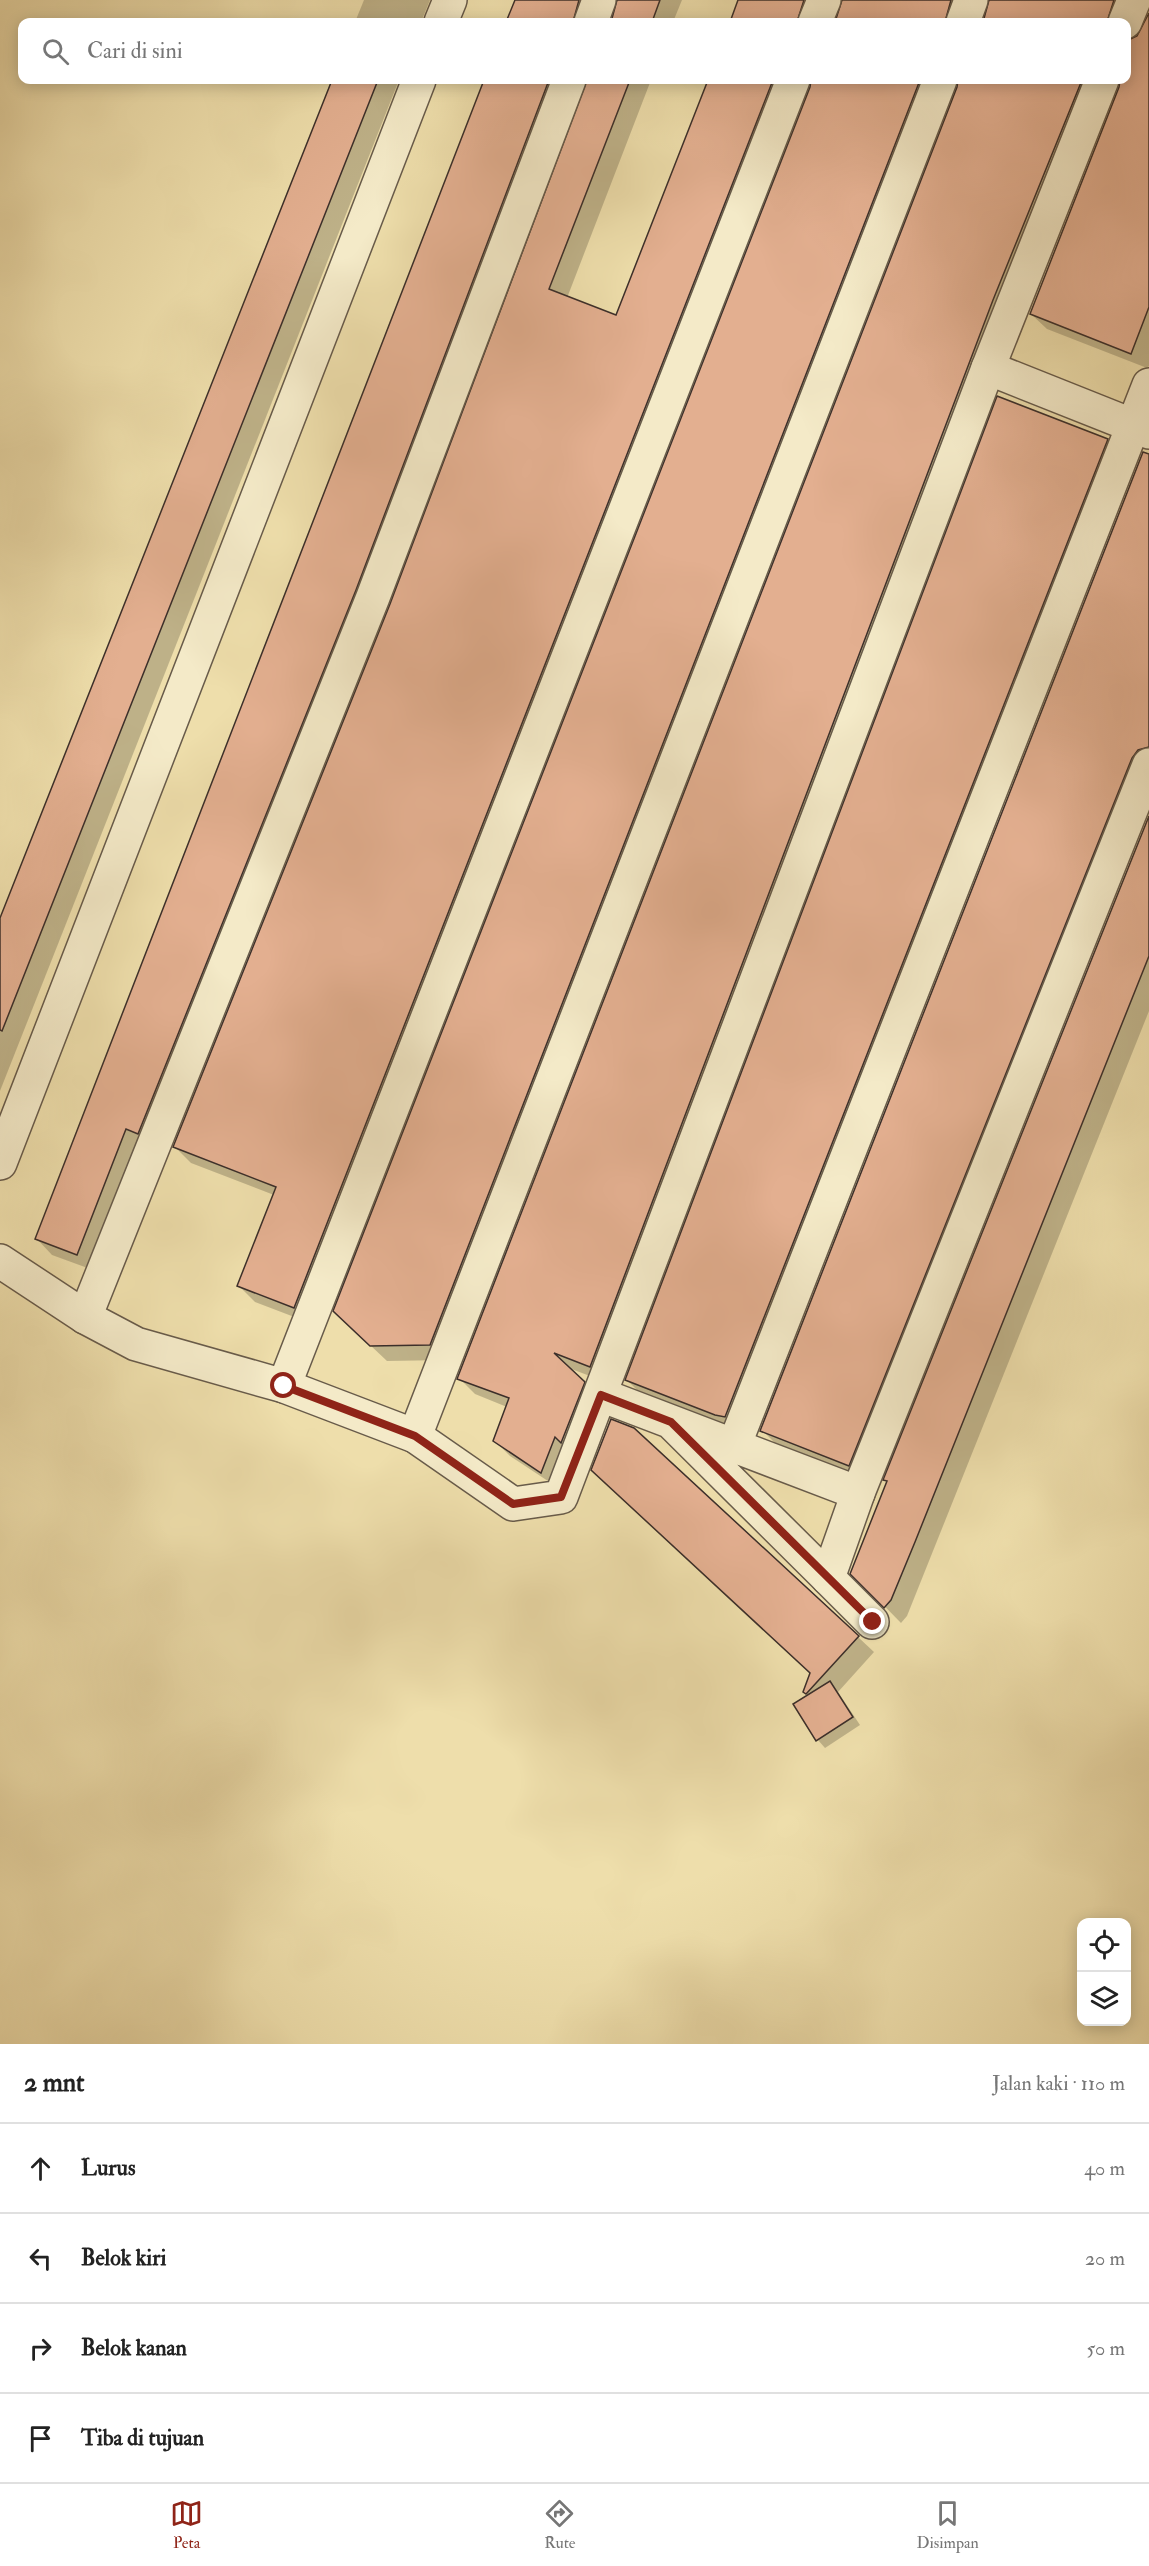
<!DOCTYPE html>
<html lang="id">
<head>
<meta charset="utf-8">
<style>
  :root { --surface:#fff; --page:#f2f2f2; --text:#222; --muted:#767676; --line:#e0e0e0; --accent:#8f2418 }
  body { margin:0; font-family:"IM FELL Double Pica",serif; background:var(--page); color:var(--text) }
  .controls { position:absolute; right:18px; bottom:18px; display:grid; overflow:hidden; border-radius:12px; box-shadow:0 3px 15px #0003 }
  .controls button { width:54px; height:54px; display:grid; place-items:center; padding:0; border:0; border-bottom:2px solid var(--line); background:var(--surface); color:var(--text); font:30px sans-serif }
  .stop { position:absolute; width:18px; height:18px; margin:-14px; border:4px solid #8f2418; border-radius:50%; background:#fff }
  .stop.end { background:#8f2418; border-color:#fff; box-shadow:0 2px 6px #0008 }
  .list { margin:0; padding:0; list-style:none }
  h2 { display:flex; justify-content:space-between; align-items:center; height:78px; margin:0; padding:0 24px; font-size:26px }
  h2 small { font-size:20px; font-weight:400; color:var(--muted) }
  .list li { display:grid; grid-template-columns:39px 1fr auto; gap:18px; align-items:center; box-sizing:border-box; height:90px; padding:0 24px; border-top:2px solid var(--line) }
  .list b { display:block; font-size:22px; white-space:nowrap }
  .list em { font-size:20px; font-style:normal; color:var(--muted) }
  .icon { flex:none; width:33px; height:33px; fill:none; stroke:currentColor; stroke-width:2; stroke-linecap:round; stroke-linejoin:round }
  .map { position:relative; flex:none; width:1149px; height:2044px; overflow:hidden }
  .search { position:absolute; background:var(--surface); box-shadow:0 3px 15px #0003; left:18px; right:18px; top:18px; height:66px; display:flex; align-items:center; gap:15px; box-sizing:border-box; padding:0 21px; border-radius:12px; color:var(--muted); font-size:22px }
  .sheet { height:438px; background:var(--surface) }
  nav { display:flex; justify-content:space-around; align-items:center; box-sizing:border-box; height:84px; border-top:2px solid var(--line); background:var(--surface); font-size:16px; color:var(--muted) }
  nav a { display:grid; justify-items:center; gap:3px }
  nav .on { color:var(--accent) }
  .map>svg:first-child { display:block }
  .shadow { fill:#0003 }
  .building { fill:#e3af90; stroke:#3c2f2a; stroke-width:1.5 }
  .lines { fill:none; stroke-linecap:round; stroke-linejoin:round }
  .minor-casing { stroke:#685b4a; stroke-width:36 }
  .minor { stroke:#f4eac8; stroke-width:33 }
  .route { stroke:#8f2418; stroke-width:8 }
</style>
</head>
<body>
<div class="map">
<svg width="1149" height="2044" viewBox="0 0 1149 2044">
  <rect width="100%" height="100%" fill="#eedeab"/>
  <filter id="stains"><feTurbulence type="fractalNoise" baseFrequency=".00333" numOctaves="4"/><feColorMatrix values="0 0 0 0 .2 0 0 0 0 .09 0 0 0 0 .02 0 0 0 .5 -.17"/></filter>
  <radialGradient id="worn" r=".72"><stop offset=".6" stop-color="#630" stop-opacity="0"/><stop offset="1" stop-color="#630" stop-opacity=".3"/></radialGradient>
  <g class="shadow">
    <polygon points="364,0 430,0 421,22 355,22"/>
    <polygon points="516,0 605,0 592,22 507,22"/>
    <polygon points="619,0 682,0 673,22 612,22"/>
    <polygon points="740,0 830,0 817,22 731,22"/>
    <polygon points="844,0 977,0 964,22 837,22"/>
    <polygon points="991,0 1140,0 1126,23 984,22"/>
    <polygon points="1149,17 1149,366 1147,368 1047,329 1031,314 1121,87 1122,80 1126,80 1137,38"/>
    <polygon points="332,80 399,80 0,1091 0,922"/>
    <polygon points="485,80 576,80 93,1270 52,1255 37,1239"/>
    <polygon points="589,80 651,80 567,298 617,317 709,80 800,80 310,1323 255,1302 239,1286 274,1195 191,1163 175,1147 392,604 588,87"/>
    <polygon points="813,80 948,80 446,1360 387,1361 351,1327 812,87"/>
    <polygon points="960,80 1110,80 606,1382 566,1367 600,1399 557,1487 510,1456 494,1440 507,1407 475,1394 459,1378 959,87"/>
    <polygon points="1107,440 1123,456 741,1432 643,1396 627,1380"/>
    <polygon points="1149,454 1149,771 865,1481 778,1446 762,1430"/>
    <polygon points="1149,820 1149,1011 907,1616 901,1623 852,1573 888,1482 885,1480"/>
    <polygon points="858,1637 874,1652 838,1692 860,1725 825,1748 818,1740 795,1705 809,1696 805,1691"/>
  </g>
  <g class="building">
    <polygon points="515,0 579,0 573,22 506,22"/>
    <polygon points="617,0 660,0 652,22 611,22"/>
    <polygon points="738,0 804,0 797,22 730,22"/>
    <polygon points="842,0 951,0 945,22 835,22"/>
    <polygon points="989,0 1114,0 1107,22 983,22"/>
    <polygon points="1149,13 1149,307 1131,354 1030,314 1119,87 1120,80 1126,80 1126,41 1137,36"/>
    <polygon points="332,80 378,80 2,1031 0,1030 0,918"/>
    <polygon points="484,80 549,80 356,590 138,1134 126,1129 77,1255 35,1239"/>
    <polygon points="587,80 630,80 549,289 616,315 708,80 773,80 294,1308 237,1286 276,1187 173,1147 390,604"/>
    <polygon points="811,80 920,80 430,1345 370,1346 333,1311 810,87"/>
    <polygon points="958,80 1082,80 993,300 590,1367 554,1353 585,1382 561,1443 555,1437 541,1473 493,1441 509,1398 457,1379 957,87"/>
    <polygon points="997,396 1108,439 725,1417 715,1415 625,1380"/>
    <polygon points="1143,452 1149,454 1149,747 1138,750 1132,758 849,1466 760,1431"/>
    <polygon points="1149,816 1149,956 915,1542 891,1600 884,1608 850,1574 887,1481 883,1480"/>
    <polygon points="611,1419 634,1428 859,1636 806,1694 803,1692 810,1673 591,1470"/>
    <polygon points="830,1681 853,1717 816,1741 793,1704"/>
  </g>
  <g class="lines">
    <g class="minor-casing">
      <g id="minor">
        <polyline points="441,22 450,0"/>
        <polyline points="591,22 599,0"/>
        <polyline points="815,22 824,0"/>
        <polyline points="963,22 971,0"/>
        <polyline points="1125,22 1134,0"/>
        <polyline points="988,368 1149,432"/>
        <polyline points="0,1163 419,80"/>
        <polyline points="0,1261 85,1317 136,1344 284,1386 415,1436 513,1504 561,1497 988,368 1102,80"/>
        <polyline points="85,1317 373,597 569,80"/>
        <polyline points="284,1386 793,80"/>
        <polyline points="601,1395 858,1493 828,1578 671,1422"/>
        <polyline points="415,1436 940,80"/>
        <polyline points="734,1446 1149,385"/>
        <polyline points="858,1493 1149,765"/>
        <polyline points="828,1578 872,1622"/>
      </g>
    </g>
    <use href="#minor" class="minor"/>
  </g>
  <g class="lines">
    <polyline class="route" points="284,1386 415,1436 513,1504 561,1497 601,1395 671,1422 873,1622"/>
  </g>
  <rect width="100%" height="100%" filter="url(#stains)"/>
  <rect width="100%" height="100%" fill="url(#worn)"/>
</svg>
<div class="controls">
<button><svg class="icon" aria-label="locate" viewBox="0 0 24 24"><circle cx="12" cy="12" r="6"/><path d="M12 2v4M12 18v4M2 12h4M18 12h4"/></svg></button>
<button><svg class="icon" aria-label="layers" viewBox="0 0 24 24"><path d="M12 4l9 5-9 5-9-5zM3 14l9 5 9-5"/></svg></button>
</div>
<div class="stop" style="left:284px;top:1386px"></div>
<div class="stop end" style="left:873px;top:1622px"></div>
<div class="search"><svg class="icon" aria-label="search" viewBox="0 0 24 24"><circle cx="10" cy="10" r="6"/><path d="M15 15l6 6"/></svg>Cari di sini</div>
</div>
<section class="sheet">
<h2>2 mnt<small>Jalan kaki · 110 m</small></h2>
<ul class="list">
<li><svg class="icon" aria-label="ahead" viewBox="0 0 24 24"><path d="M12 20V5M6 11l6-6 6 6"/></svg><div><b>Lurus</b></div><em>40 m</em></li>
<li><svg class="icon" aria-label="left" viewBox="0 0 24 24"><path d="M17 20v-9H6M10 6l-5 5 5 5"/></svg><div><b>Belok kiri</b></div><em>20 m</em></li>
<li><svg class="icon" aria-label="right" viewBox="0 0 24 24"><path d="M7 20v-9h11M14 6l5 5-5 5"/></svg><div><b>Belok kanan</b></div><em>50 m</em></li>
<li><svg class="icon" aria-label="arrive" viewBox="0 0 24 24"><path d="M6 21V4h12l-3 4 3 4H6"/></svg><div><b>Tiba di tujuan</b></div></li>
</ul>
</section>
<nav>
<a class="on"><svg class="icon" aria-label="map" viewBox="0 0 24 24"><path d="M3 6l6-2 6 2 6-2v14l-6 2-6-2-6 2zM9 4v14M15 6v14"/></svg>Peta</a>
<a><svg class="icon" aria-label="directions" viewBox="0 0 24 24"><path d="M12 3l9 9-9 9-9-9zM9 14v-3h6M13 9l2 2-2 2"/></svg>Rute</a>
<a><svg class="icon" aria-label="saved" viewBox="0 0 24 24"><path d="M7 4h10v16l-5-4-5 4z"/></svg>Disimpan</a>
</nav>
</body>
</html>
